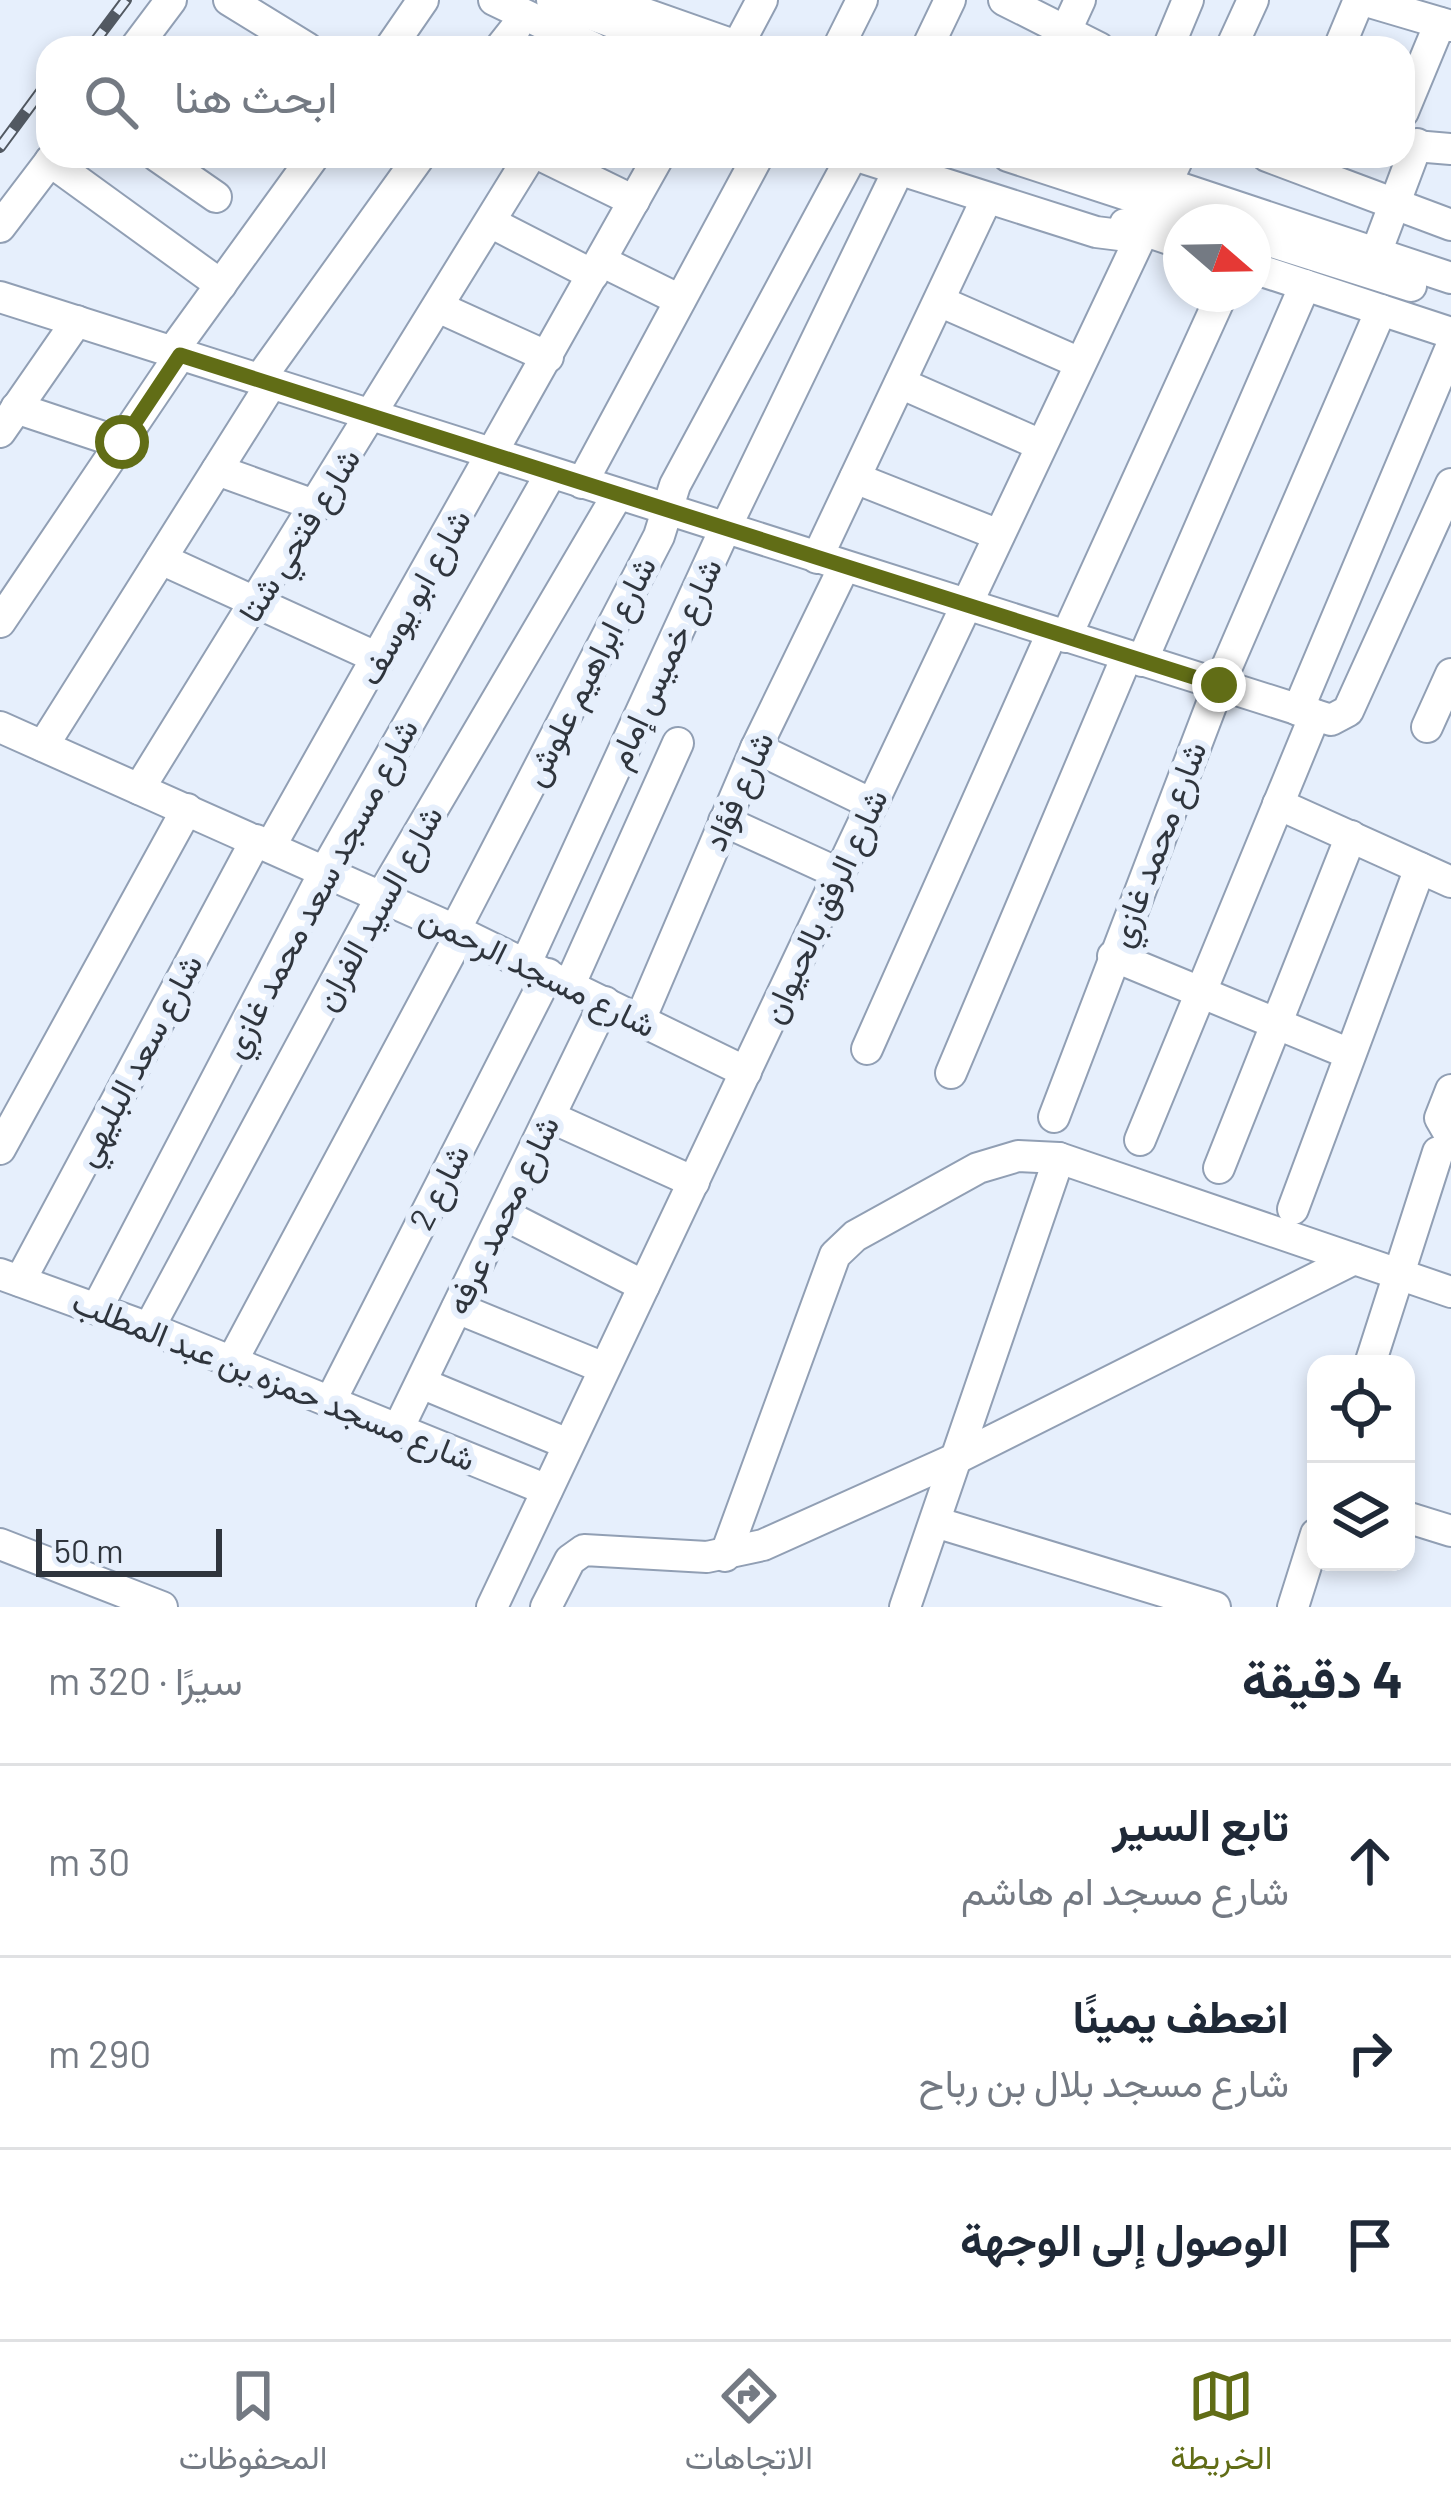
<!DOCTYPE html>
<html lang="ar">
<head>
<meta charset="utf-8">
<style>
  :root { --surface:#fff; --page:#f6f6f7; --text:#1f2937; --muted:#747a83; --line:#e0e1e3; --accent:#616d16 }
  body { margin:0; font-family:Barlow,Vazirmatn,sans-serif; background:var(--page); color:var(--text); direction:rtl }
  .controls { position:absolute; right:36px; bottom:36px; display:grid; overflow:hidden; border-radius:24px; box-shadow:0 6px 18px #0003 }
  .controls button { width:108px; height:108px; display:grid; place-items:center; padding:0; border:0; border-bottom:3px solid var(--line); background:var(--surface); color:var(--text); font:60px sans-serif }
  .compass { position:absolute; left:1163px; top:204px; width:108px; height:108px; border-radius:50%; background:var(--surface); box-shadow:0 6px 18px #0003; rotate:110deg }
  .scale { position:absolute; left:36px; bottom:30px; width:186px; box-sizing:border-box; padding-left:12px; border:6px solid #2f353d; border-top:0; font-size:33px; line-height:42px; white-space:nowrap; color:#2f353d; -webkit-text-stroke:9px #e6effc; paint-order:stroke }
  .stop { position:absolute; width:36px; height:36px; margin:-27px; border:9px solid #616d16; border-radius:50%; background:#fff }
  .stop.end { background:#616d16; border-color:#fff; box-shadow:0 3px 12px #0008 }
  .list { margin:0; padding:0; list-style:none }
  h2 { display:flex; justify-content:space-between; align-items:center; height:156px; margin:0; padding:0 48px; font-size:51px }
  h2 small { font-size:39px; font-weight:400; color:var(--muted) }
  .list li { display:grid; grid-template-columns:78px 1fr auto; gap:36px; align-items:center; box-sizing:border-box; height:192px; padding:0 48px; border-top:3px solid var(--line) }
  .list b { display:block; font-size:45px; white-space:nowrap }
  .list p { margin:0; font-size:39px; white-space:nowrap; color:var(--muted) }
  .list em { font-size:39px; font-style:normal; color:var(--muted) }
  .icon { flex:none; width:66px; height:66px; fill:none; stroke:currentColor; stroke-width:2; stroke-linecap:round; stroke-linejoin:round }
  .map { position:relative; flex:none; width:1451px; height:1607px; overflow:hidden; direction:ltr }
  .search { position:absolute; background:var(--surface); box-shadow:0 6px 18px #0003; left:36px; right:36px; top:36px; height:132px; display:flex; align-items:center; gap:30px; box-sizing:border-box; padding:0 42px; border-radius:36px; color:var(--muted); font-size:45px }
  .sheet { height:732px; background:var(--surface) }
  nav { display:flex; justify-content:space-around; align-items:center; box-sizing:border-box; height:168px; border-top:3px solid var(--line); background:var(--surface); font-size:33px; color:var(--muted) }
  nav a { display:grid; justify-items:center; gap:6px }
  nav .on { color:var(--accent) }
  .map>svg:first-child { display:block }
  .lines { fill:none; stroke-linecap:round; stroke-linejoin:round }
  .minor-casing { stroke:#919fb4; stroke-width:34 }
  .minor { stroke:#fff; stroke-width:30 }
  .rail-casing { stroke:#525962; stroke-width:12 }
  .rail { stroke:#e6effc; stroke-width:8; stroke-dasharray:22; stroke-linecap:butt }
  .route { stroke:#616d16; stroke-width:15 }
  .labels { text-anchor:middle; stroke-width:12; stroke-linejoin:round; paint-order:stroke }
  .street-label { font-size:33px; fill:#2f353d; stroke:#e6effc }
</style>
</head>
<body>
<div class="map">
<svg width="1451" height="1607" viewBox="0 0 1451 1607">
  <rect width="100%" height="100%" fill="#e6effc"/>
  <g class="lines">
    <g class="minor-casing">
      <g id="minor">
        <polyline points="229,0 307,48"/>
        <polyline points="494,0 594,48"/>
        <polyline points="552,0 682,48"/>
        <polyline points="606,0 742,48"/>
        <polyline points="1004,0 1099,48"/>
        <polyline points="1363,0 1451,26"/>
        <polyline points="737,47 762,0"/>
        <polyline points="135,48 171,0"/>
        <polyline points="390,48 423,0"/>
        <polyline points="500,48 515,29"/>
        <polyline points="838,48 862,0"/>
        <polyline points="927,48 950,0"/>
        <polyline points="1058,48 1080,0"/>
        <polyline points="1168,48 1188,0"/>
        <polyline points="1231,48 1253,0"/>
        <polyline points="1339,48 1359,0"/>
        <polyline points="1403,112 1440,23"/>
        <polyline points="1403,145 1451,149"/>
        <polyline points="157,156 216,197"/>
        <polyline points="542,156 634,201"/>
        <polyline points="857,156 1096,232 1120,235 1143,230"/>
        <polyline points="1008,156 1210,222"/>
        <polyline points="1084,156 1451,278"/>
        <polyline points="1267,156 1451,225"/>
        <polyline points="50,161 221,285"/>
        <polyline points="490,222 593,275"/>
        <polyline points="1125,224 1181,243"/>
        <polyline points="0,227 54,156"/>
        <polyline points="1253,236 1411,286"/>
        <polyline points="1376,253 1417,144"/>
        <polyline points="601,261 680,300"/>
        <polyline points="1253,268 1451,333"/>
        <polyline points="0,297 1331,720 1348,711 1451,484"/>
        <polyline points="939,301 1080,363"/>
        <polyline points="438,307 548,357"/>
        <polyline points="172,352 314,156"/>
        <polyline points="259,380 420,156"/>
        <polyline points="900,383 1041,445"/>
        <polyline points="16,408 121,443"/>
        <polyline points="0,432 77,321"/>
        <polyline points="217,470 317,506"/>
        <polyline points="855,478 999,535"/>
        <polyline points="582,483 758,156"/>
        <polyline points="817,558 987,198"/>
        <polyline points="161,559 380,659"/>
        <polyline points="0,622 180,355"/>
        <polyline points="1066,637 1222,294"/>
        <polyline points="1142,661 1305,285"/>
        <polyline points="1298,710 1451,347"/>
        <polyline points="0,727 455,930 746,1072"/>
        <polyline points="1427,727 1451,674"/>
        <polyline points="43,746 271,384"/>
        <polyline points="756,748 872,804"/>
        <polyline points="139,789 530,156"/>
        <polyline points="1278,804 1451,882"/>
        <polyline points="724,821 840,874"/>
        <polyline points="270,847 659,156"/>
        <polyline points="455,930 659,536 675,485 852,156"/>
        <polyline points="1113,956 1350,1054"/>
        <polyline points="526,963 725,529 899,169"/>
        <polyline points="570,984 678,743"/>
        <polyline points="640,1020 756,748 844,567"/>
        <polyline points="867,1049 1052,633"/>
        <polyline points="951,1073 1127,656"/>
        <polyline points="1451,1090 1440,1118 1451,1137"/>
        <polyline points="550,1117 694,1182"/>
        <polyline points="1054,1117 1219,685 1381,310"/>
        <polyline points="1140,1140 1315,715"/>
        <polyline points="0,1149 187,809"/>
        <polyline points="1219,1168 1351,836"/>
        <polyline points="1293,1209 1420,868"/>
        <polyline points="503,1214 644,1286"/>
        <polyline points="0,1274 149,1328 547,1490"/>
        <polyline points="20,1281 256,840"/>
        <polyline points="97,1308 325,871 551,473"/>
        <polyline points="457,1308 604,1368"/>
        <polyline points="149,1328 381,897 618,494"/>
        <polyline points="232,1361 461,933"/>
        <polyline points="1370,1364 1438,1152"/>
        <polyline points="421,1383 568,1444"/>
        <polyline points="331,1400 548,974"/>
        <polyline points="399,1427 605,1002"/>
        <polyline points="1406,1517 1451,1531"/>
        <polyline points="935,1522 1215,1607"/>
        <polyline points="0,1544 162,1607"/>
        <polyline points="725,1556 835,1255 855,1236 978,1168 1018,1156 1059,1158 1451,1292"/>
        <polyline points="492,1607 1179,156"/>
        <polyline points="546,1607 570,1560 584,1550 707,1557 763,1545 957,1458 1354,1259"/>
        <polyline points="905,1607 1059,1158"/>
        <polyline points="1293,1607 1316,1534"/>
      </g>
    </g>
    <use href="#minor" class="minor"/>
    <g class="rail-casing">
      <g id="rail">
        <polyline points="90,48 126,0"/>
        <polyline points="0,147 48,82"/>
      </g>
    </g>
    <use href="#rail" class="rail"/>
  </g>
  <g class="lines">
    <polyline class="route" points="122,442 180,355 1219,685"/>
  </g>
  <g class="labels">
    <g class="street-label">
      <text transform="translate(299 535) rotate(-58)" y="12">شارع فتحي شتا</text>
      <text transform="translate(414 597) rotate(-61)" y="12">شارع ابو يوسف</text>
      <text transform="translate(664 663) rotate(-65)" y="12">شارع خميس إمام</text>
      <text transform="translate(589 671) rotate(-63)" y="12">شارع ابراهيم علوش</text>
      <text transform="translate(738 791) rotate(-66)" y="12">شارع فؤاد</text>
      <text transform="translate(1157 844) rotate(-69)" y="12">شارع محمد غازي</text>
      <text transform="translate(320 888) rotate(-62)" y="12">شارع مسجد سعد محمد غازي</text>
      <text transform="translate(824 906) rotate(-65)" y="12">شارع الرفق بالحيوان</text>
      <text transform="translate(378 908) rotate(-61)" y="12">شارع السيد الفران</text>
      <text transform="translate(538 971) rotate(26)" y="12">شارع مسجد الرحمن</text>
      <text transform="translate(138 1060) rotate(-62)" y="12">شارع سعد البليهي</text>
      <text transform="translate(439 1187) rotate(-63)" y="12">شارع 2</text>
      <text transform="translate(502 1215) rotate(-64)" y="12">شارع محمد عرفه</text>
      <text transform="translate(274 1380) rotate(22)" y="12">شارع مسجد حمزه بن عبد المطلب</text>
    </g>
  </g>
</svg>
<div class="controls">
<button><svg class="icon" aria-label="locate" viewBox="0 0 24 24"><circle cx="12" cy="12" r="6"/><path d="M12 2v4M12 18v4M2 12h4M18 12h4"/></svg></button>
<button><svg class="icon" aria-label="layers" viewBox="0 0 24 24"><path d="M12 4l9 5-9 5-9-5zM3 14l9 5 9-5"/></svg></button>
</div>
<svg class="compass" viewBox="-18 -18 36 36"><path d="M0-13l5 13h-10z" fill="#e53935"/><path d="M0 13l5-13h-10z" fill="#747a83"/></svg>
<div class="scale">50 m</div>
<div class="stop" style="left:122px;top:442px"></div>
<div class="stop end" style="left:1219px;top:685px"></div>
<div class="search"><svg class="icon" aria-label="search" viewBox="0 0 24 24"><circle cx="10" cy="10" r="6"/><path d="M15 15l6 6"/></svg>ابحث هنا</div>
</div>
<section class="sheet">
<h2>4 دقيقة<small>سيرًا · 320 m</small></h2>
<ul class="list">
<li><svg class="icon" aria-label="ahead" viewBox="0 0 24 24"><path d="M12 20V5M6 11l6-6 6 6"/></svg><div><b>تابع السير</b><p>شارع مسجد ام هاشم</p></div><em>30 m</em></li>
<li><svg class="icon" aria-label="right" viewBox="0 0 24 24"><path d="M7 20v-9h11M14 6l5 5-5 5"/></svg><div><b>انعطف يمينًا</b><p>شارع مسجد بلال بن رباح</p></div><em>290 m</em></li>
<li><svg class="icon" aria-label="arrive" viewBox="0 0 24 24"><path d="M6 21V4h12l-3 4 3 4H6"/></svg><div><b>الوصول إلى الوجهة</b></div></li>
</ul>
</section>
<nav>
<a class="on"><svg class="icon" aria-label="map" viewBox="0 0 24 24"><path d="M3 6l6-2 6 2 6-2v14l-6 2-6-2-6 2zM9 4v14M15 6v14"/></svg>الخريطة</a>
<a><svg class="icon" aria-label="directions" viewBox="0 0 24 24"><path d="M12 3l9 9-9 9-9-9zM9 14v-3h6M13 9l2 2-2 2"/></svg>الاتجاهات</a>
<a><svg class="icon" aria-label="saved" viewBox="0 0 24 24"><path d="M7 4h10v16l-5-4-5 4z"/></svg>المحفوظات</a>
</nav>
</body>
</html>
